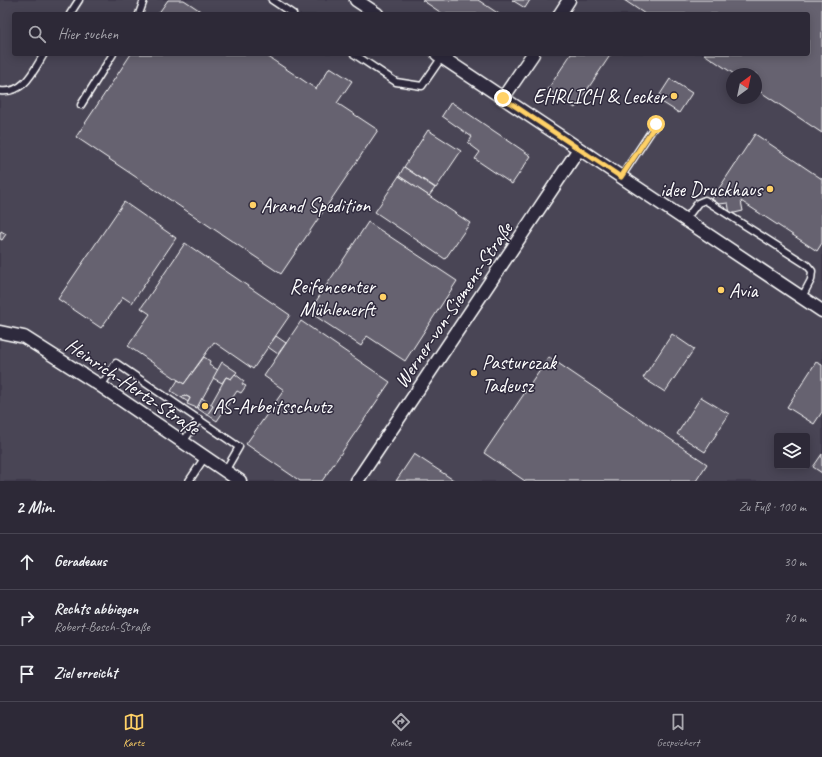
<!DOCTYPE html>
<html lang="de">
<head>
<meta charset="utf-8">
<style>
  :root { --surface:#2d2937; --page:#35313f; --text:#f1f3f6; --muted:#a7a6ad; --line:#484552; --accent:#ffd166 }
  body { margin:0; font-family:Caveat,sans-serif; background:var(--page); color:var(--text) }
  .controls { position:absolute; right:12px; bottom:12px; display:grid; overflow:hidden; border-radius:4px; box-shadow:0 2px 10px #0003 }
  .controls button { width:36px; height:36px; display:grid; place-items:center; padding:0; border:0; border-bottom:1px solid var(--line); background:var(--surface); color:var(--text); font:20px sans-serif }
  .compass { position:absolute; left:726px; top:68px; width:36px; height:36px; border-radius:50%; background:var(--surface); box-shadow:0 2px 10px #0003; rotate:33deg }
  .stop { position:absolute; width:12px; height:12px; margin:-9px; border:3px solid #ffd166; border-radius:50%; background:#fff }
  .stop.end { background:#ffd166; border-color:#fff; box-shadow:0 1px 4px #0008 }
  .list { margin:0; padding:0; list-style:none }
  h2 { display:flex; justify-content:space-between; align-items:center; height:52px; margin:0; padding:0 16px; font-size:17px }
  h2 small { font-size:13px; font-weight:400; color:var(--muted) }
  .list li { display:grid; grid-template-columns:26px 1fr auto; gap:12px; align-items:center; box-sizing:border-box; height:56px; padding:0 16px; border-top:1px solid var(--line) }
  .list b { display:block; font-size:15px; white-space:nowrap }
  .list p { margin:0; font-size:13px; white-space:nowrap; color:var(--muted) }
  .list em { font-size:13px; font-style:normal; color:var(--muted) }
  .icon { flex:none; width:22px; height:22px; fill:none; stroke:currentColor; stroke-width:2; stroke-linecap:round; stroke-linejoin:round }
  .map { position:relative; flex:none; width:822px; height:481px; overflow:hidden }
  .search { position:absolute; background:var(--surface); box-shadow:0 2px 10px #0003; left:12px; right:12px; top:12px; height:44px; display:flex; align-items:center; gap:10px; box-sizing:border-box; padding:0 14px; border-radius:4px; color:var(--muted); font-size:15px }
  .sheet { height:220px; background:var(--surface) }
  nav { display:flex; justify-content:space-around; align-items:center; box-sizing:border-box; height:56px; border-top:1px solid var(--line); background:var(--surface); font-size:11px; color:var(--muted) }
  nav a { display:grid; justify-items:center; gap:2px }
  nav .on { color:var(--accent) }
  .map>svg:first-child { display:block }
  .built { fill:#494455; fill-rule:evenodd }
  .building { fill:#666270; stroke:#fff }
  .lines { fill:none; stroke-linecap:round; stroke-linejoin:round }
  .service-casing { stroke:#fff; stroke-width:9 }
  .minor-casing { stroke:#fff; stroke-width:15 }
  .service { stroke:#2f2a3d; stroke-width:6 }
  .minor { stroke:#2f2a3d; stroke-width:12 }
  .route { stroke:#ffd166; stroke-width:5 }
  .poi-dot { fill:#ffd166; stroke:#2f2a3d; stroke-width:1.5 }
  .labels { text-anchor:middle; stroke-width:3; stroke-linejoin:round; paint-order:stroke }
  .poi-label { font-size:20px; fill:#fff; stroke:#2f2a3d; text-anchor:start }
  .street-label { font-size:20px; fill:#fff; stroke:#2f2a3d }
</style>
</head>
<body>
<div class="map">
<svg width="822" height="481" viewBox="0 0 822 481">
  <rect width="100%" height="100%" fill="#3c3749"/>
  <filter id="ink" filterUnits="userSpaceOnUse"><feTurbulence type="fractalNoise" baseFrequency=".025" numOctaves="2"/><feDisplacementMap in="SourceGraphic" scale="8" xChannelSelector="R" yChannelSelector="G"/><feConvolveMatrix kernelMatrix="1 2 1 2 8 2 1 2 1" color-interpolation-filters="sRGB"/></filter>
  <g filter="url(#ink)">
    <path class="built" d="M0,0H822V481H0ZM14,14H808V54H14ZM732,74H756V98H732ZM777,436H807V466H777Z"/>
    <g class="building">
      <polygon points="168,0 184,0 205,14 158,14"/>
      <polygon points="422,0 478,0 499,14 443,14"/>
      <polygon points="512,0 530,0 525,8"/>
      <polygon points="624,0 822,0 822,133 756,89 756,74 734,74 704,54 808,54 808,14 645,14"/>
      <polygon points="131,54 264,54 316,89 330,67 352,81 337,103 378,130 281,274 76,137"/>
      <polygon points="571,54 611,54 575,108 548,89"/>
      <polygon points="670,79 692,93 679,113 657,99"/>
      <polygon points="451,102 531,156 512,184 475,159 480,152 468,143 472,137 442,116"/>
      <polygon points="428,130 461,151 436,188 404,167"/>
      <polygon points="755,134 822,179 822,243 817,251 741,201 743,211 730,214 728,203 719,204 712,199"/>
      <polygon points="404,167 435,188 429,196 399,176"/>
      <polygon points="399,176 470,223 445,259 375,212"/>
      <polygon points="124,202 176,238 132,303 123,297 101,328 58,299"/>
      <polygon points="368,222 457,281 405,361 367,336 361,346 309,312"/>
      <polygon points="1,231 6,234 2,240 0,239 0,234"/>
      <polygon points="185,243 290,315 253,369 214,342 184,384 128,346 150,314 141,308"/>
      <polygon points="301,321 390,382 322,481 300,481 246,444 284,390 264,376"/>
      <polygon points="672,334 694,349 665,392 643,378"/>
      <polygon points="276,336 286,343 278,354 268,347"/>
      <polygon points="204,357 210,361 209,365 218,370 197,408 187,404 190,398 184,395 182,398 171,391 178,380 184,384"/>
      <polygon points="549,357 707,464 696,481 525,481 484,453"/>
      <polygon points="222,362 237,372 231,379 226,377 222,383 213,378"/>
      <polygon points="816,362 822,365 822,412 814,424 787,407"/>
      <polygon points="235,374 244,381 242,384 246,386 241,393 237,391 217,421 208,415 207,415 213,406 211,404 226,377 231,379"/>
      <polygon points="184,395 190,398 188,402 182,398"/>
      <polygon points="701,397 729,414 705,452 677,434"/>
      <polygon points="202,398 213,406 207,415 197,408"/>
      <polygon points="414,454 455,481 396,481"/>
      <polygon points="822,454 822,473 813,467"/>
    </g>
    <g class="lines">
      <g class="service-casing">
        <g id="service">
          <polyline points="272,0 293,14"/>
          <polyline points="70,14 79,0"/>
          <polyline points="139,14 144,0"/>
          <polyline points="354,54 396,82 422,86 442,57"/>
          <path d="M0,91C24,94 33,72 44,54"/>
          <polyline points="81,105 113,54"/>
          <polyline points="621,177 656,124"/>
          <polyline points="685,220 698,203 705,200 807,265 812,271 811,280 802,297"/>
          <polyline points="101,386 116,363 239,447 225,471"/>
          <polyline points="183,442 199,419"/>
          <polyline points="189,481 205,457"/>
        </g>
      </g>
      <g class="minor-casing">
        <g id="minor">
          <polyline points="356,0 377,14"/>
          <polyline points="560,14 569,0"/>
          <polyline points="437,54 822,311"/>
          <polyline points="503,98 533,54"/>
          <polyline points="0,332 24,337 101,386 240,481"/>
          <polyline points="357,481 579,149"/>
        </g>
      </g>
      <use href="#service" class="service"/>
      <use href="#minor" class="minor"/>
    </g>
  </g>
  <g class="lines" filter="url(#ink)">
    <polyline class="route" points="503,98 621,177 656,124"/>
  </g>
  <g class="poi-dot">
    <circle cx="674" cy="96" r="4"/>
    <circle cx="770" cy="189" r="4"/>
    <circle cx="253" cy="205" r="4"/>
    <circle cx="721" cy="290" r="4"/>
    <circle cx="383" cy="297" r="4"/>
    <circle cx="474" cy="373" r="4"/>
    <circle cx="205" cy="406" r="4"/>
  </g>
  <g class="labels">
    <g class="poi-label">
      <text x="666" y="103" text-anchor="end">EHRLICH &amp; Lecker</text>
      <text x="762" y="196" text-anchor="end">idee Druckhaus</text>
      <text x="261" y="212">Arand Spedition</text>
      <text x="375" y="293" text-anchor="end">Reifencenter<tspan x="375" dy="23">Mühlenerft</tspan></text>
      <text x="729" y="297">Avia</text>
      <text x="482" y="369">Pasturczak<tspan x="482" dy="23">Tadeusz</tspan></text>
      <text x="213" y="413">AS-Arbeitsschutz</text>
    </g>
    <g class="street-label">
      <text transform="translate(453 305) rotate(-56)" y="7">Werner-von-Siemens-Straße</text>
      <text transform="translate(133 386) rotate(34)" y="7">Heinrich-Hertz-Straße</text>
    </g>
  </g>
</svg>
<div class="controls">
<button><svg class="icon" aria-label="layers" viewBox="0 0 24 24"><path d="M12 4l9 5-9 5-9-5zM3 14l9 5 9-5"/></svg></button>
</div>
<svg class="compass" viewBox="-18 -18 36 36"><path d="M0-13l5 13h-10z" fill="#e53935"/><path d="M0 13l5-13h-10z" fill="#a7a6ad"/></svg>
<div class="stop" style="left:656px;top:124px"></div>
<div class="stop end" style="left:503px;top:98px"></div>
<div class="search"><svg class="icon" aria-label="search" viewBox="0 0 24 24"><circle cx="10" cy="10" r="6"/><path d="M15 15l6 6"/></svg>Hier suchen</div>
</div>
<section class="sheet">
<h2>2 Min.<small>Zu Fuß · 100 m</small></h2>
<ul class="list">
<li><svg class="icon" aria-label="ahead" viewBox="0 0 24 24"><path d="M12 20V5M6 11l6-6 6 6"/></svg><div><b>Geradeaus</b></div><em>30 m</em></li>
<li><svg class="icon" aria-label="right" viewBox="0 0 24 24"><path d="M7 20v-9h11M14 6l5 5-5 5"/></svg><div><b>Rechts abbiegen</b><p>Robert-Bosch-Straße</p></div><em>70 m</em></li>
<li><svg class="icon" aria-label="arrive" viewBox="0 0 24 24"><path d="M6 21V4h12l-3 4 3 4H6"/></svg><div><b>Ziel erreicht</b></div></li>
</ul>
</section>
<nav>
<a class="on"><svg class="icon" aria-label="map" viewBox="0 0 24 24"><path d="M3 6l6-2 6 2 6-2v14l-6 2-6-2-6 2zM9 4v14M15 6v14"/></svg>Karte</a>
<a><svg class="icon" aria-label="directions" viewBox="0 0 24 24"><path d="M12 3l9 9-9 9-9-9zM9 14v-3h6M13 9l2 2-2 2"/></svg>Route</a>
<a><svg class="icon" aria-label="saved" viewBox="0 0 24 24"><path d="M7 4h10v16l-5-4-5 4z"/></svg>Gespeichert</a>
</nav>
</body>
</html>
